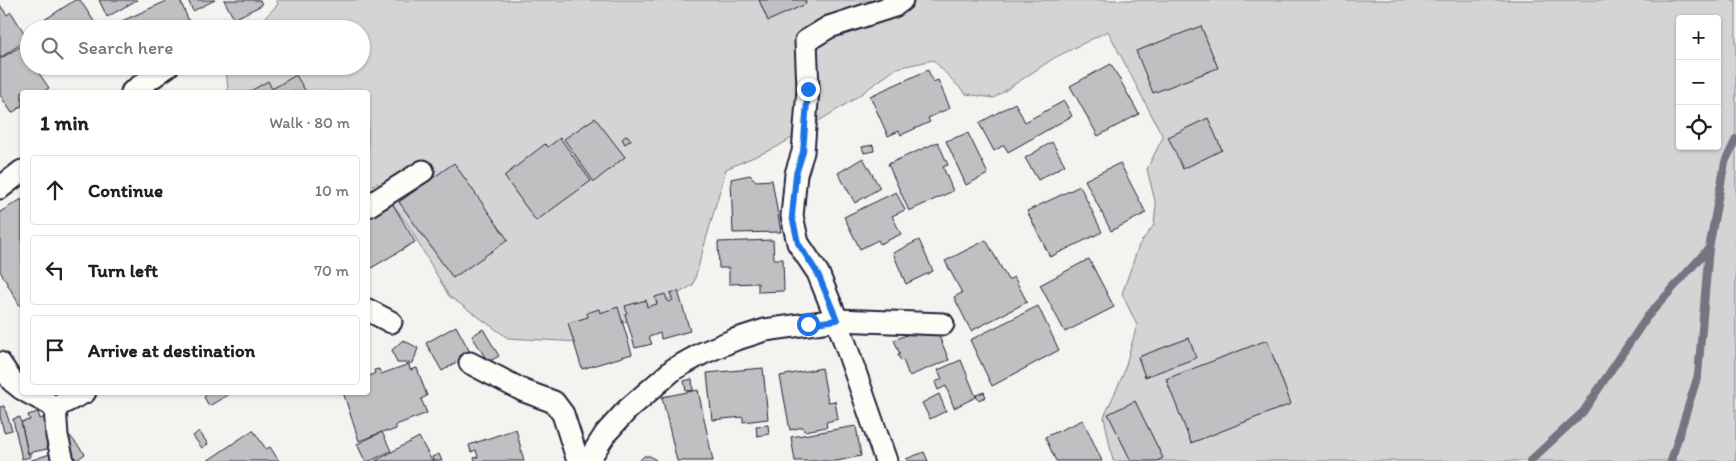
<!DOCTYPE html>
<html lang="en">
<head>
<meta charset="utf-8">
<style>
  :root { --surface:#fff; --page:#f2f2f2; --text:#202124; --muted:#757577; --line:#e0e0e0 }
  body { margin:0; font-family:Itim,sans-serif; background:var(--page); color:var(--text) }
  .controls { position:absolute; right:15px; top:15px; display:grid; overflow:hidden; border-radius:5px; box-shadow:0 1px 4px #0004 }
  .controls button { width:45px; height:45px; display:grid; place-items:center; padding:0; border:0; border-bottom:1px solid var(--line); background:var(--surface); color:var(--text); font:25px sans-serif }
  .stop { position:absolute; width:15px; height:15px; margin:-11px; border:4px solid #1a73e8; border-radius:50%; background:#fff }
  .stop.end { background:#1a73e8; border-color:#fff; box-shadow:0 1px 5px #0008 }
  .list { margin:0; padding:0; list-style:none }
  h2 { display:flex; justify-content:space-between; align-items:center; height:65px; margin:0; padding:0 20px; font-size:21px }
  h2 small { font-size:16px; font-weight:400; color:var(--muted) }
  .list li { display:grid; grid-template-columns:32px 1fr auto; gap:15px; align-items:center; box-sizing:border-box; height:70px; margin:0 10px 10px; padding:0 10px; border:1px solid var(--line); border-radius:5px }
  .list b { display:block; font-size:19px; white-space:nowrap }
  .list em { font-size:16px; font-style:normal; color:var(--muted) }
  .icon { flex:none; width:28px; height:28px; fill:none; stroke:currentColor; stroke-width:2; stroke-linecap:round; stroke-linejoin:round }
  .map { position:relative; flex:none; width:1736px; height:461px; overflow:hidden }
  .search { position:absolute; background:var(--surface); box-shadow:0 1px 4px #0004; left:20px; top:20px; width:350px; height:55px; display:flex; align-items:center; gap:12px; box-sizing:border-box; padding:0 18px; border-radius:28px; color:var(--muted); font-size:19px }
  .panel { position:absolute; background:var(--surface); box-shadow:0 1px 4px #0004; left:20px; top:90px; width:350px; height:305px; border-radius:5px }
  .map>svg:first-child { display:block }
  .green { fill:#d5d4d5; stroke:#7c7b88; fill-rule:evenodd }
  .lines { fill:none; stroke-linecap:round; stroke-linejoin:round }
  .stream { stroke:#757582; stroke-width:8 }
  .building { fill:#c0bfc2; stroke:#22223b }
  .minor-casing { stroke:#22223b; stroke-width:25 }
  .minor { stroke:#fdfcf7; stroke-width:21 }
  .route { stroke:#1a73e8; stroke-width:6 }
</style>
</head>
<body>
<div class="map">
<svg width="1736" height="461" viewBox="0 0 1736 461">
  <rect width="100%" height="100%" fill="#f4f3ef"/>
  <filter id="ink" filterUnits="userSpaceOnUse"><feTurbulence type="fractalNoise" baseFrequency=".02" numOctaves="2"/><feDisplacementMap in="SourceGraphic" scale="10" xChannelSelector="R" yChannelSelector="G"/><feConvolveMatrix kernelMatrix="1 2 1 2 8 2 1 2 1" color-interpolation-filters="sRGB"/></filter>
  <g filter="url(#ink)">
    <path class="green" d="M276,0H1736V461H1113L1104,417L1123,375L1137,325L1122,294L1139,245L1154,225L1156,205L1147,169L1163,137L1108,31L1054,58L994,98L966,94L933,60L897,68L851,101L777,147L726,169L693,285L649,311L579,342L508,338L449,296L408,225L377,183L368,188V92H228L226,66H361V29H254L278,4ZM1680,19H1717V146H1680Z"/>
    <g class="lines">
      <g class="stream">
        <polyline points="1530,461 1583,412 1647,317 1709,248 1725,162 1736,139"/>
        <polyline points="1671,461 1698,375 1709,248"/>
      </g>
    </g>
    <g class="building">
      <polygon points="75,0 80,0 99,29 41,29 38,24"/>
      <polygon points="99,0 137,0 107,17"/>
      <polygon points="169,0 180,0 190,24 182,29 125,29 122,21"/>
      <polygon points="188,0 215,0 193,11"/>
      <polygon points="224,0 260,0 262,5 234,19"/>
      <polygon points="759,0 805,0 806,4 768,21"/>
      <polygon points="0,5 7,15 11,12 28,39 0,58"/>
      <polygon points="1201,26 1218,68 1153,93 1136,51"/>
      <polygon points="21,46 29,58 29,66 34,66 49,88 43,92 22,92 22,106 12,113 0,95 0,59"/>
      <polygon points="1111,64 1139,114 1098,136 1070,86"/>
      <polygon points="928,70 933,82 938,80 950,108 928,118 930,122 901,135 899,131 888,136 870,96"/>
      <polygon points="296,75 306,92 249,92 268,81 272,89"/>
      <polygon points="1064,101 1072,116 1008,152 1004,145 994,151 979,123 1015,103 1025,122"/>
      <polygon points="595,118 625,157 594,182 564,139"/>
      <polygon points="1208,118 1222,150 1183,169 1168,137"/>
      <polygon points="968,133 988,174 966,185 946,141"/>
      <polygon points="627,135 631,140 625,144 622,139"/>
      <polygon points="560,138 591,181 536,221 504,176 545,144 548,147"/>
      <polygon points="938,142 948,165 943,167 953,191 909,211 888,164"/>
      <polygon points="1052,142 1065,165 1038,180 1025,158"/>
      <polygon points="873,145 874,151 864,153 862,147"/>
      <polygon points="863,158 880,188 855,203 838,173"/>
      <polygon points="454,163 508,240 453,278 399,202"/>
      <polygon points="1120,163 1146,213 1111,231 1085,180"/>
      <polygon points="750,175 756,181 772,180 781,232 733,233 731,179"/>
      <polygon points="1080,186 1102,232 1050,257 1027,211"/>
      <polygon points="896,192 905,210 892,216 901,234 880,244 878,240 860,249 844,217"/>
      <polygon points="22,199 22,304 20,306 0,271 0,212"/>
      <polygon points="391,201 415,242 368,270 368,215"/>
      <polygon points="773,240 774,259 783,259 784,291 758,292 758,283 729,284 729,268 719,268 718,242"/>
      <polygon points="919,240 933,271 906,284 893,253"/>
      <polygon points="986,240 1008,280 1014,277 1027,302 971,331 954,297 962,293 945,261"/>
      <polygon points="1089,259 1114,307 1065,332 1040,285"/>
      <polygon points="678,291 690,331 661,339 660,333 649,337 652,344 635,348 625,314 627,313 625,306 646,300 647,307 657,304 655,297 665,294 668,302 673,300 670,293"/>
      <polygon points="1038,306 1059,350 992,386 970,340"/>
      <polygon points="618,307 632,354 582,369 568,323 588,317 587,313 599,309 600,313"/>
      <polygon points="934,324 949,360 909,376 903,360 901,361 898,355 900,354 894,340"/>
      <polygon points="456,326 471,354 442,371 426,343"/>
      <polygon points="483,329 499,356 488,362 472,336"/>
      <polygon points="1189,338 1196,358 1145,377 1138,357"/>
      <polygon points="403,340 418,348 413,363 397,363 392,350"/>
      <polygon points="1267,340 1291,404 1191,443 1166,379"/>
      <polygon points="961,360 976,397 954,408 946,386 938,390 935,382 942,379 938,370"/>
      <polygon points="409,364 410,370 417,368 427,396 421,399 427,413 396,425 396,429 388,432 385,431 359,441 343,392 368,392 368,377 375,373 374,370 379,369 381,374"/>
      <polygon points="763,368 768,419 743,422 743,417 712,420 707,373"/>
      <polygon points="822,368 828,402 835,401 838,419 826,422 827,427 804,431 803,427 790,430 780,376"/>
      <polygon points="692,379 693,390 686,391 684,381"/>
      <polygon points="698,390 713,461 677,461 662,397"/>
      <polygon points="210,392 233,392 209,406 204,397"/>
      <polygon points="984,392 986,397 978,400 976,395"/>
      <polygon points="939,394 946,411 930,419 922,403"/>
      <polygon points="1135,401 1163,458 1157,461 1131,461 1108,414"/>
      <polygon points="4,406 12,430 4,432 0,416 0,407"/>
      <polygon points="38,412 40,419 45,417 52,448 28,453 21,422 30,420 28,415"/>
      <polygon points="20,417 28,454 30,454 30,457 22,459 13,419"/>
      <polygon points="1083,420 1102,461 1056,461 1045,437"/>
      <polygon points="768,425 769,434 757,436 756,426"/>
      <polygon points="856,426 861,456 837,461 795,461 791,437"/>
      <polygon points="516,429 524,461 475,461 474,458 478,457 476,450 471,452 469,445"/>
      <polygon points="253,430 266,449 270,447 279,461 207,461"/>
      <polygon points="199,431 208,444 202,448 193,436"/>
      <polygon points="382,432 391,451 370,461 365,461 357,444"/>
      <polygon points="70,436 85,454 77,460 63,442"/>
      <polygon points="419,437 432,461 375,461"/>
      <polygon points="56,452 59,461 29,461"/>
      <polygon points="924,452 928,461 907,461 906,459"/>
      <polygon points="439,454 442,461 433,461 432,457"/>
      <polygon points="644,456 650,456 657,461 639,461"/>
    </g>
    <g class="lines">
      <g class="minor-casing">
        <g id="minor">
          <polyline points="132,92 168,66"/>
          <polyline points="0,188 22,171"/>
          <polyline points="368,206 423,171"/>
          <polyline points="368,310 391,322"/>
          <polyline points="0,363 12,381 22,389"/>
          <polyline points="470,363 524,391 554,402 563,414 578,461"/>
          <polyline points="27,392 55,407 85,392"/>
          <polyline points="55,407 57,436 63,461"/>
          <polyline points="588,461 606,433 627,410 674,369 703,353 734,340 765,330 837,320 943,324"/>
          <polyline points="886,461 837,320 818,273 798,243 792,216 796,174 803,152 808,89 806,41 829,27 894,6 902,0"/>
        </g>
      </g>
      <use href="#minor" class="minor"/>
    </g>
  </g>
  <g class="lines" filter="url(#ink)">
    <polyline class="route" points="808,89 803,152 796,174 792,216 798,243 818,274 837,320 808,324"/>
  </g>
</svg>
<div class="controls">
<button>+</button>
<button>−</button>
<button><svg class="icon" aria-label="locate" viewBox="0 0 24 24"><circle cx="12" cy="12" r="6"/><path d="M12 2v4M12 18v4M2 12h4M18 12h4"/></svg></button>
</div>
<div class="stop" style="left:808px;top:324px"></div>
<div class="stop end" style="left:808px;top:89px"></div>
<div class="search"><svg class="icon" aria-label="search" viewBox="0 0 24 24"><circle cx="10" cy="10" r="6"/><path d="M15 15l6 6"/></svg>Search here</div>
<section class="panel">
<h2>1 min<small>Walk · 80 m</small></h2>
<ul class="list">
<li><svg class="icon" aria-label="ahead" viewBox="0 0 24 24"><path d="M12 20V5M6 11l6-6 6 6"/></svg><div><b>Continue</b></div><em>10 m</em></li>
<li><svg class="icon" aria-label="left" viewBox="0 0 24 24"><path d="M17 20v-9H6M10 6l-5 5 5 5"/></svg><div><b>Turn left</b></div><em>70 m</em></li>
<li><svg class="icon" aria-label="arrive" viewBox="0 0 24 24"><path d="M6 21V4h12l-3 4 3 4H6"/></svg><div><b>Arrive at destination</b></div></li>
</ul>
</section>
</div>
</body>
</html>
